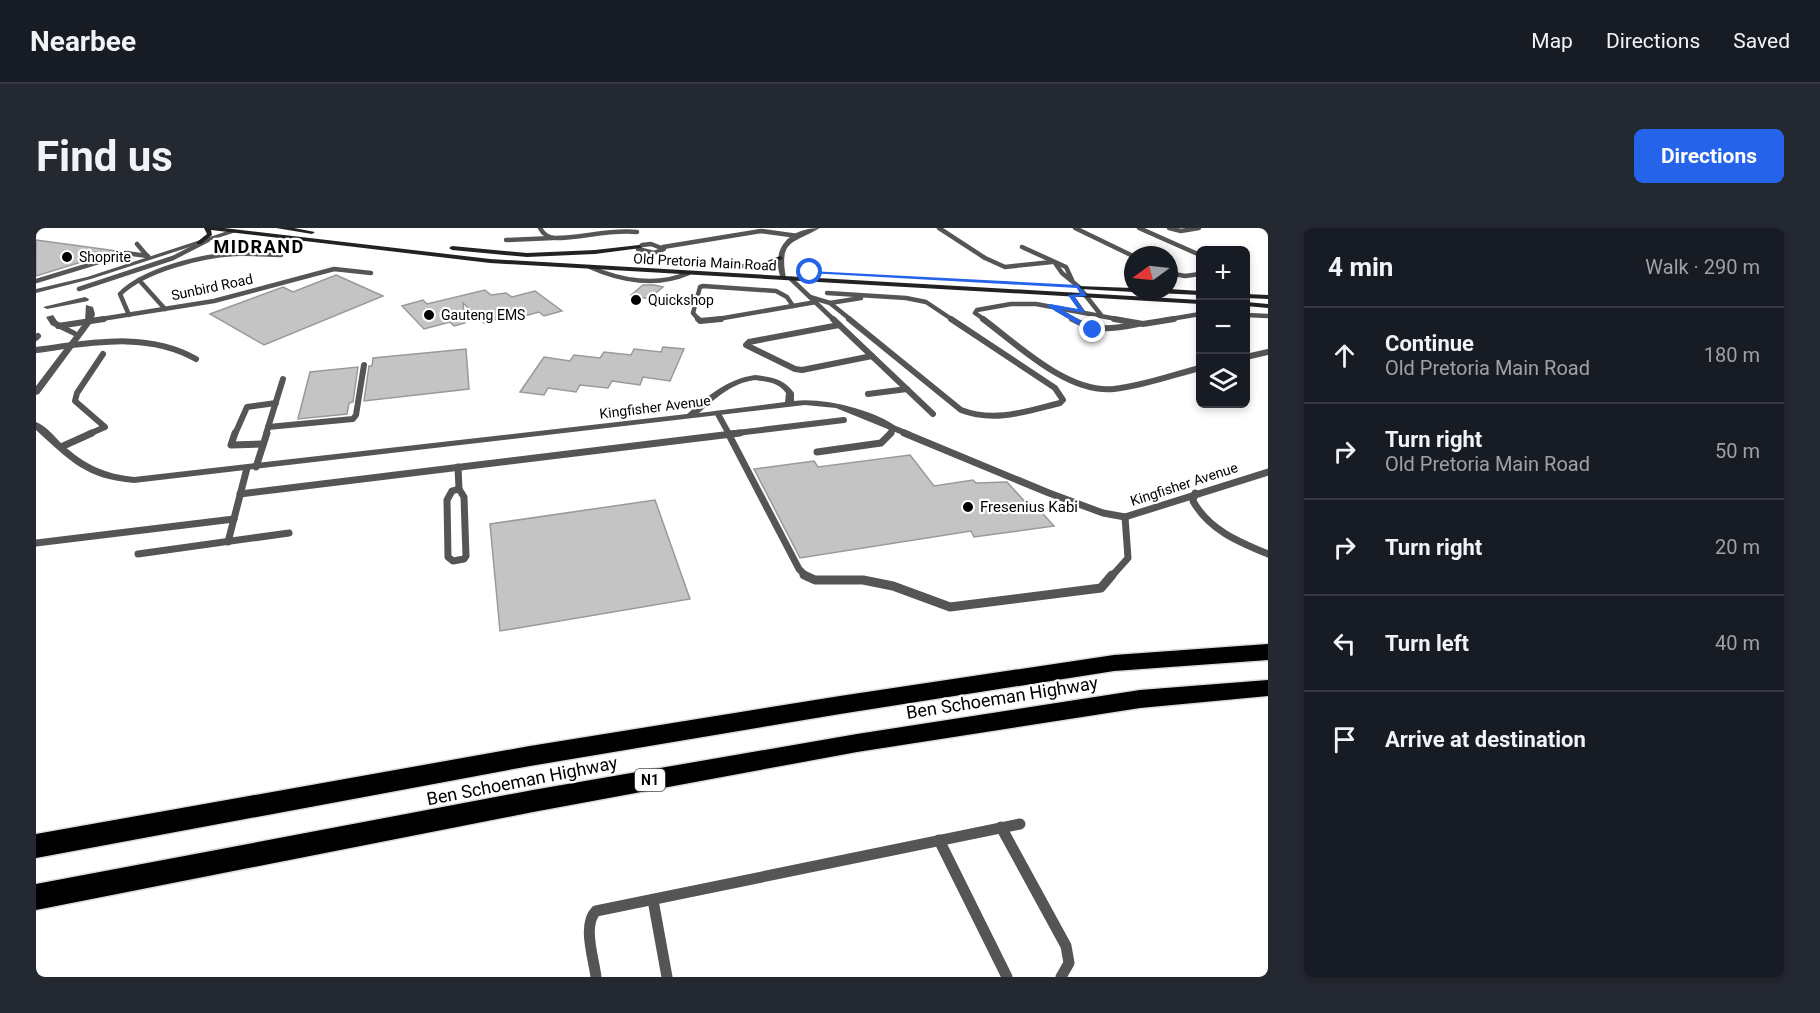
<!DOCTYPE html>
<html lang="en">
<head>
<meta charset="utf-8">
<style>
  :root { --surface:#171b24; --page:#242831; --text:#f1f3f6; --muted:#9ea1a6; --line:#363941; --accent:#2563eb }
  body { margin:0; font-family:Roboto,sans-serif; background:var(--page); color:var(--text) }
  .controls { position:absolute; right:18px; top:18px; display:grid; overflow:hidden; border-radius:9px; box-shadow:0 3px 9px #0003 }
  .controls button { width:54px; height:54px; display:grid; place-items:center; padding:0; border:0; border-bottom:2px solid var(--line); background:var(--surface); color:var(--text); font:30px sans-serif }
  .compass { position:absolute; left:1088px; top:18px; width:54px; height:54px; border-radius:50%; background:var(--surface); box-shadow:0 3px 9px #0003; rotate:255deg }
  .stop { position:absolute; width:18px; height:18px; margin:-14px; border:4px solid #2563eb; border-radius:50%; background:#fff }
  .stop.end { background:#2563eb; border-color:#fff; box-shadow:0 2px 6px #0008 }
  .list { margin:0; padding:0; list-style:none }
  h2 { display:flex; justify-content:space-between; align-items:center; height:78px; margin:0; padding:0 24px; font-size:26px }
  h2 small { font-size:20px; font-weight:400; color:var(--muted) }
  .list li { display:grid; grid-template-columns:39px 1fr auto; gap:18px; align-items:center; box-sizing:border-box; height:96px; padding:0 24px; border-top:2px solid var(--line) }
  .list b { display:block; font-size:22px; white-space:nowrap }
  .list p { margin:0; font-size:20px; white-space:nowrap; color:var(--muted) }
  .list em { font-size:20px; font-style:normal; color:var(--muted) }
  .icon { flex:none; width:33px; height:33px; fill:none; stroke:currentColor; stroke-width:2; stroke-linecap:round; stroke-linejoin:round }
  .map { position:relative; flex:none; width:1232px; height:749px; overflow:hidden; border-radius:9px }
  header { display:flex; align-items:center; gap:36px; box-sizing:border-box; height:84px; padding:0 30px; background:var(--surface); border-bottom:2px solid var(--line) }
  header strong { font-size:28px }
  nav { display:flex; gap:33px; margin-inline-start:auto; font-size:21px }
  .intro { display:flex; align-items:center; justify-content:space-between; box-sizing:border-box; height:144px; padding:0 36px }
  h1 { margin:0; font-size:42px }
  .button { padding:15px 27px; border-radius:9px; background:var(--accent); color:#fff; font-size:21px; font-weight:700 }
  main { display:flex; gap:36px; padding:0 36px }
  aside { flex:1; background:var(--surface); border-radius:9px; box-shadow:0 3px 9px #0003 }
  .map>svg:first-child { display:block }
  .building { fill:#c4c4c4; stroke:#999; stroke-width:1.5 }
  .lines { fill:none; stroke-linecap:round; stroke-linejoin:round }
  .motorway-casing { stroke:#dbdbdb; stroke-width:3 }
  .service-far4 { stroke:#555; stroke-width:4.5 }
  .service-far3 { stroke:#555; stroke-width:6 }
  .service-far2 { stroke:#555; stroke-width:7 }
  .service-far1 { stroke:#555; stroke-width:9 }
  .service { stroke:#555; stroke-width:11 }
  .minor { fill:#555; fill-rule:evenodd }
  .secondary { fill:#222; fill-rule:evenodd }
  .motorway { fill:#000; fill-rule:evenodd }
  .route { fill:#2563eb }
  .poi-dot { fill:#000; stroke:#fff; stroke-width:2 }
  .labels { text-anchor:middle; stroke-width:4.5; stroke-linejoin:round; paint-order:stroke }
  .far-poi-label { font-size:14px; fill:#000; stroke:#fff; text-anchor:start }
  .far-street-label { font-size:14px; fill:#000; stroke:#fff }
  .shield { fill:#fff; stroke:#4c4c4c; stroke-width:1.5 }
  .shield-label { font-size:14px; font-weight:bold; fill:#000 }
  .poi-label { font-size:15px; fill:#000; stroke:#fff; text-anchor:start }
  .far-district-label { font-size:18px; font-weight:bold; letter-spacing:1.5px; fill:#000; stroke:#fff }
  .near-street-label { font-size:18px; fill:#000; stroke:#fff }
</style>
</head>
<body>
<header>
<strong>Nearbee</strong>
<nav><a>Map</a><a>Directions</a><a>Saved</a></nav>
</header>
<div class="intro"><h1>Find us</h1><a class="button">Directions</a></div>
<main>
<div class="map">
<svg width="1232" height="749" viewBox="0 0 1232 749">
  <rect width="100%" height="100%" fill="#fff"/>
  <g class="building">
    <polygon points="0,12 81,23 0,48"/>
    <polygon points="300,47 347,68 228,117 174,86 247,59 257,64"/>
    <polygon points="607,57 618,57 627,59 613,71 595,67"/>
    <polygon points="449,62 455,67 470,65 476,69 499,63 526,83 508,88 503,84 478,91 474,87 448,95 427,75 429,95 418,98 414,94 388,101 366,78 387,72 391,76"/>
    <polygon points="627,119 648,121 634,153 607,149 604,157 576,153 572,160 544,157 540,164 512,160 508,167 484,164 508,129 534,133 538,127 564,130 568,124 595,127 598,121 625,124"/>
    <polygon points="430,121 433,161 328,173 333,138 336,138 337,130"/>
    <polygon points="322,139 317,174 313,175 311,186 262,191 274,144"/>
    <polygon points="874,227 898,258 937,252 940,255 971,254 992,277 998,276 1018,298 938,309 935,303 764,330 718,241 778,233 782,239"/>
    <polygon points="619,272 654,371 464,403 454,296"/>
  </g>
  <g class="lines">
    <g class="motorway-casing">
      <g id="motorway">
        <polygon points="1232,416 1232,432 1078,443 804,486 494,538 0,630 0,606 494,518 804,468 1078,427"/>
        <polygon points="1232,452 1232,468 1104,480 821,524 497,584 0,682 0,656 497,562 821,506 1104,462"/>
      </g>
    </g>
    <g class="service-far4">
      <path d="M504,0C507,6 513,10 519,10C547,10 573,1 601,4"/>
      <polyline points="903,0 949,30 969,39 1016,34"/>
      <polyline points="1039,0 1097,28"/>
      <polyline points="1103,0 1164,27"/>
      <polyline points="1133,0 1145,3 1163,0"/>
      <polyline points="470,12 517,10"/>
      <polyline points="101,16 112,29"/>
      <polygon points="615,16 628,21 618,25 602,21 606,17"/>
      <polyline points="627,19 725,3 762,8"/>
      <polyline points="986,19 1030,39 1036,52"/>
      <polyline points="89,25 112,28"/>
      <polyline points="1019,35 1026,45 1043,59 1065,87"/>
      <path d="M554,39C585,53 621,59 653,45"/>
      <polyline points="1133,45 1149,48 1164,46"/>
      <polyline points="755,51 798,92"/>
      <polyline points="103,52 129,81"/>
      <polyline points="0,53 92,25"/>
      <polyline points="43,61 137,30 172,12"/>
      <polyline points="791,65 870,70 890,74 917,92"/>
      <polyline points="1035,67 1047,84"/>
      <polyline points="774,69 794,75 815,92"/>
      <polyline points="794,75 825,70"/>
      <polyline points="1020,81 1039,92"/>
      <path d="M93,87L84,66C108,42 165,28 198,26C214,25 229,27 245,27"/>
      <polyline points="1210,87 1232,88"/>
      <polyline points="59,92 178,73 298,41 335,45"/>
      <polyline points="663,92 657,85 664,59 667,58 740,63 751,69 757,78"/>
      <polyline points="676,92 780,74"/>
      <polyline points="949,92 939,85 941,82 975,76 1000,76 1086,92"/>
      <polyline points="1129,92 1164,86"/>
    </g>
    <g class="service-far3">
      <polyline points="662,91 664,93 685,91"/>
      <polyline points="797,91 897,186"/>
      <path d="M813,91L925,182C959,195 991,183 1024,175L1027,172L1019,160L915,91"/>
      <path d="M947,91C982,117 1032,166 1078,161C1107,158 1136,147 1164,140"/>
      <path d="M1036,91C1059,104 1077,101 1102,96"/>
      <polyline points="1078,91 1107,96 1138,91"/>
      <polyline points="803,97 713,114 710,117 759,141 766,142 836,128"/>
      <polyline points="22,98 68,91"/>
      <polyline points="0,110 2,108"/>
      <path d="M0,122C54,115 111,103 160,131"/>
      <polyline points="1210,129 1232,124"/>
      <polyline points="832,166 871,161"/>
      <polyline points="682,186 693,206"/>
      <polyline points="232,199 317,191 320,187 328,137"/>
      <polyline points="53,206 69,199 39,173 41,165 67,126"/>
      <polyline points="199,206 211,179 240,175"/>
      <polyline points="230,206 247,151"/>
      <polyline points="692,206 808,192"/>
      <polyline points="854,206 857,200 872,206"/>
    </g>
    <g class="service-far2">
      <polyline points="199,205 195,217 227,216"/>
      <polyline points="692,205 763,341 771,349"/>
      <polyline points="868,205 1013,265 1067,285 1089,289 1232,244"/>
      <polyline points="25,219 56,205"/>
      <polyline points="781,224 845,215 855,205"/>
      <polyline points="220,239 231,205"/>
      <polyline points="422,239 423,261"/>
      <polygon points="423,261 428,269 430,328 428,331 417,333 412,329 411,272 416,263"/>
      <path d="M1159,265L1157,273C1173,302 1203,314 1232,326"/>
      <polyline points="204,266 704,205"/>
      <polyline points="192,314 211,240"/>
      <polyline points="0,315 198,291"/>
      <polyline points="102,326 253,305"/>
      <polyline points="1075,349 1092,330 1089,289"/>
    </g>
    <polyline class="service-far1" points="768,347 779,352 827,352 857,358 914,379 1065,360 1076,347"/>
    <g class="service">
      <polyline points="965,599 1030,718 1033,735 1025,749"/>
      <polyline points="903,612 971,749"/>
      <polyline points="617,672 631,749"/>
      <path d="M560,749C558,731 546,697 560,683L984,596"/>
    </g>
    <g class="minor">
      <path d="M784,0C756,16 743,12 750,50L745,51C734,21 753,0 784,0Z"/>
      <polygon points="198,1 200,4 55,51 0,65 0,61 51,49"/>
      <polygon points="49,69 53,71 52,73 11,81 7,79"/>
      <polygon points="50,77 57,79 59,86 57,93 3,166 0,167 0,158 38,108 15,97 10,89 17,87 21,93 41,104 49,93"/>
      <path d="M719,147C736,149 749,151 758,165V173C786,169 840,182 862,200L857,203L854,202L800,180L769,177L98,255C50,251 34,233 0,202V194C10,198 18,208 26,216C48,236 68,246 98,249L651,186C672,168 691,151 719,147ZM719,152C732,154 742,154 750,165L749,174L663,185C680,170 696,155 719,152Z"/>
    </g>
    <g class="secondary">
      <polygon points="168,0 188,0 454,31 1164,72 1164,76 454,35 175,2 176,7 165,16 161,16 161,14 171,6"/>
      <polygon points="240,0 258,0 279,4 276,6"/>
      <polygon points="603,17 605,18 605,20 559,26 491,29 416,22 413,20 416,18 491,25 559,22"/>
      <polygon points="744,28 747,30 746,31 727,39 689,41 686,39 689,37 726,35"/>
      <polygon points="1042,58 1097,60 1097,63 1100,63 1097,64 1044,61 1041,59"/>
      <polygon points="1133,61 1164,63 1164,67 1121,65 1118,63 1133,63"/>
      <polygon points="1210,66 1232,67 1232,71 1210,70"/>
      <polygon points="1210,74 1232,76 1232,80 1210,78"/>
    </g>
    <use href="#motorway" class="motorway"/>
  </g>
  <polygon class="route" points="774,43 1042,57 1051,68 1039,69 1049,85 1025,81 1060,102 1055,104 1011,78 1014,76 1042,81 1032,67 1044,66 1041,60 772,45"/>
  <g class="poi-dot">
    <circle cx="31" cy="29" r="6"/>
    <circle cx="600" cy="72" r="6"/>
    <circle cx="393" cy="87" r="6"/>
    <circle cx="932" cy="279" r="6"/>
  </g>
  <g class="labels">
    <g class="far-poi-label">
      <text x="43" y="34">Shoprite</text>
      <text x="612" y="77">Quickshop</text>
      <text x="405" y="92">Gauteng EMS</text>
    </g>
    <g class="far-street-label">
      <text transform="translate(669 34) rotate(3)" y="5">Old Pretoria Main Road</text>
      <text transform="translate(176 59) rotate(-12)" y="5">Sunbird Road</text>
      <text transform="translate(619 179) rotate(-7)" y="5">Kingfisher Avenue</text>
      <text transform="translate(1148 256) rotate(-18)" y="5">Kingfisher Avenue</text>
    </g>
    <rect class="shield" x="599" y="541" width="30" height="22" rx="4.5"/>
    <g class="shield-label">
      <text x="614" y="557">N1</text>
    </g>
    <g class="poi-label">
      <text x="944" y="284">Fresenius Kabi</text>
    </g>
    <g class="far-district-label">
      <text x="223" y="25">MIDRAND</text>
    </g>
    <g class="near-street-label">
      <text transform="translate(966 470) rotate(-9)" y="6">Ben Schoeman Highway</text>
      <text transform="translate(486 553) rotate(-11)" y="6">Ben Schoeman Highway</text>
    </g>
  </g>
</svg>
<div class="controls">
<button>+</button>
<button>−</button>
<button><svg class="icon" aria-label="layers" viewBox="0 0 24 24"><path d="M12 4l9 5-9 5-9-5zM3 14l9 5 9-5"/></svg></button>
</div>
<svg class="compass" viewBox="-18 -18 36 36"><path d="M0-13l5 13h-10z" fill="#e53935"/><path d="M0 13l5-13h-10z" fill="#9ea1a6"/></svg>
<div class="stop" style="left:774px;top:44px"></div>
<div class="stop end" style="left:1057px;top:102px"></div>
</div>
<aside>
<h2>4 min<small>Walk · 290 m</small></h2>
<ul class="list">
<li><svg class="icon" aria-label="ahead" viewBox="0 0 24 24"><path d="M12 20V5M6 11l6-6 6 6"/></svg><div><b>Continue</b><p>Old Pretoria Main Road</p></div><em>180 m</em></li>
<li><svg class="icon" aria-label="right" viewBox="0 0 24 24"><path d="M7 20v-9h11M14 6l5 5-5 5"/></svg><div><b>Turn right</b><p>Old Pretoria Main Road</p></div><em>50 m</em></li>
<li><svg class="icon" aria-label="right" viewBox="0 0 24 24"><path d="M7 20v-9h11M14 6l5 5-5 5"/></svg><div><b>Turn right</b></div><em>20 m</em></li>
<li><svg class="icon" aria-label="left" viewBox="0 0 24 24"><path d="M17 20v-9H6M10 6l-5 5 5 5"/></svg><div><b>Turn left</b></div><em>40 m</em></li>
<li><svg class="icon" aria-label="arrive" viewBox="0 0 24 24"><path d="M6 21V4h12l-3 4 3 4H6"/></svg><div><b>Arrive at destination</b></div></li>
</ul>
</aside>
</main>
</body>
</html>
